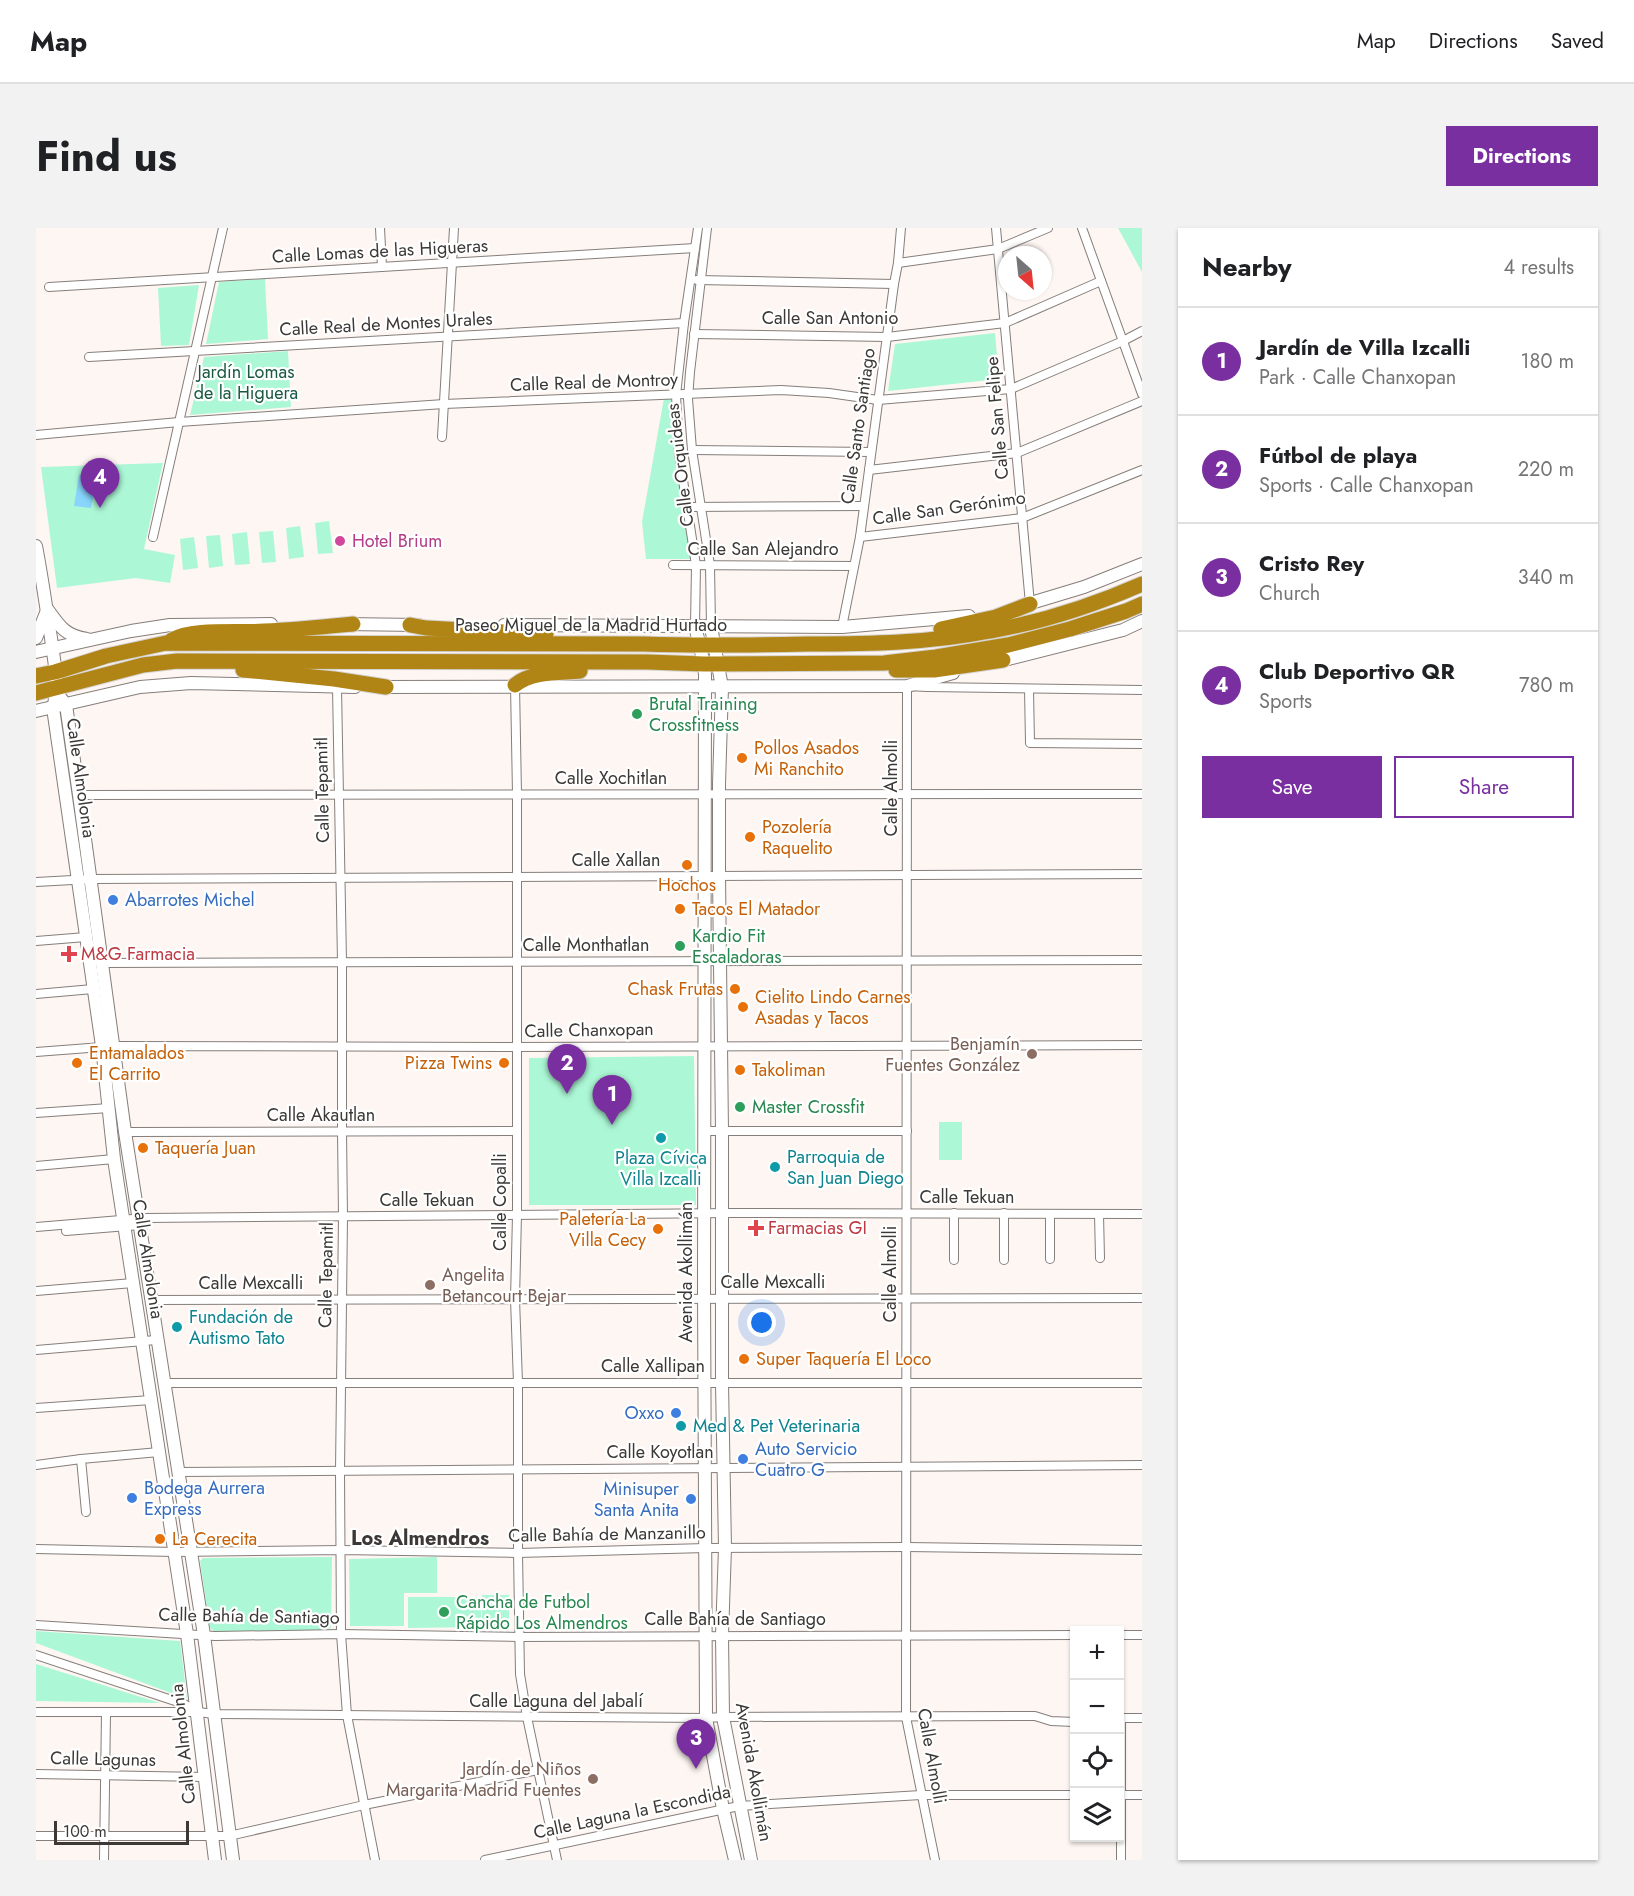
<!DOCTYPE html>
<html lang="en">
<head>
<meta charset="utf-8">
<style>
  :root { --surface:#fff; --page:#f2f2f2; --text:#202124; --muted:#757577; --line:#e0e0e0; --accent:#7a2fa1 }
  body { margin:0; font-family:Jost,sans-serif; background:var(--page); color:var(--text) }
  .controls { position:absolute; right:18px; bottom:18px; display:grid; overflow:hidden; border-radius:0px; box-shadow:0 2px 4px #0004 }
  .controls button { width:54px; height:54px; display:grid; place-items:center; padding:0; border:0; border-bottom:2px solid var(--line); background:var(--surface); color:var(--text); font:30px sans-serif }
  .compass { position:absolute; left:962px; top:18px; width:54px; height:54px; border-radius:50%; background:var(--surface); box-shadow:0 2px 4px #0004; rotate:153deg }
  .scale { position:absolute; left:18px; bottom:15px; width:135px; box-sizing:border-box; padding-left:6px; border:3px solid #3b3836; border-top:0; font-size:16px; line-height:21px; white-space:nowrap; color:#3b3836; -webkit-text-stroke:4px #fff; paint-order:stroke }
  .you { position:absolute; left:726px; top:1095px; width:21px; height:21px; margin:-15px; border:4px solid #fff; border-radius:50%; background:#1a73e8; box-shadow:0 0 0 9px #1a73e833 }
  .badge { display:grid; place-items:center; width:39px; height:39px; border-radius:50%; background:var(--accent); color:#fff; font-size:20px; font-weight:700 }
  .pin { position:absolute; translate:-50% -50px; filter:drop-shadow(0 2px 3px #0008) }
  .pin::after { content:''; position:absolute; top:32px; width:21px; height:18px; background:inherit; clip-path:polygon(0 0,100% 0,50% 100%) }
  .list { margin:0; padding:0; list-style:none }
  h2 { display:flex; justify-content:space-between; align-items:center; height:78px; margin:0; padding:0 24px; font-size:26px }
  h2 small { font-size:20px; font-weight:400; color:var(--muted) }
  .list li { display:grid; grid-template-columns:39px 1fr auto; gap:18px; align-items:center; box-sizing:border-box; height:108px; padding:0 24px; border-top:2px solid var(--line) }
  .list b { display:block; font-size:22px; white-space:nowrap }
  .list p { margin:0; font-size:20px; white-space:nowrap; color:var(--muted) }
  .list em { font-size:20px; font-style:normal; color:var(--muted) }
  .actions { display:flex; gap:12px; padding:18px 24px }
  .actions a { flex:1; padding:14px 0; border:2px solid var(--accent); border-radius:0px; text-align:center; font-size:21px; color:var(--accent) }
  .actions .main { background:var(--accent); color:#fff }
  .icon { flex:none; width:33px; height:33px; fill:none; stroke:currentColor; stroke-width:2; stroke-linecap:round; stroke-linejoin:round }
  .map { position:relative; flex:none; width:1106px; height:1632px; overflow:hidden; border-radius:0px }
  header { display:flex; align-items:center; gap:36px; box-sizing:border-box; height:84px; padding:0 30px; background:var(--surface); border-bottom:2px solid var(--line) }
  header strong { font-size:28px }
  nav { display:flex; gap:33px; margin-inline-start:auto; font-size:21px }
  .intro { display:flex; align-items:center; justify-content:space-between; box-sizing:border-box; height:144px; padding:0 36px }
  h1 { margin:0; font-size:42px }
  .button { padding:15px 27px; border-radius:0px; background:var(--accent); color:#fff; font-size:21px; font-weight:700 }
  main { display:flex; gap:36px; padding:0 36px }
  aside { flex:1; background:var(--surface); border-radius:0px; box-shadow:0 2px 4px #0004 }
  .map>svg:first-child { display:block }
  .green { fill:#acf8d6 }
  .water { fill:#88d6fd }
  .lines { fill:none; stroke-linecap:round; stroke-linejoin:round }
  .street-casing { stroke:#857e7a; stroke-width:10 }
  .secondary-casing { stroke:#857e7a; stroke-width:14 }
  .highway-casing { stroke:#d4d3d3; stroke-width:17 }
  .street { stroke:#fff; stroke-width:8 }
  .secondary { stroke:#fff; stroke-width:12 }
  .highway { stroke:#b08515; stroke-width:15 }
  .hotel-dot { fill:#d1479c; stroke:#fff; stroke-width:2 }
  .leisure-dot { fill:#2e9e5b; stroke:#fff; stroke-width:2 }
  .food-dot { fill:#e8710a; stroke:#fff; stroke-width:2 }
  .shop-dot { fill:#3f7fe0; stroke:#fff; stroke-width:2 }
  .health-dot { fill:#e0444e; stroke:#fff; stroke-width:2 }
  .education-dot { fill:#8d6e63; stroke:#fff; stroke-width:2 }
  .culture-dot { fill:#0f9aa8; stroke:#fff; stroke-width:2 }
  .labels { text-anchor:middle; stroke-width:4.5; stroke-linejoin:round; paint-order:stroke }
  .street-label { font-size:18px; fill:#3b3836; stroke:#fff }
  .park-label { font-size:18px; fill:#195841; stroke:#fff }
  .hotel-label { font-size:18px; fill:#b23c85; stroke:#fff; text-anchor:start }
  .leisure-label { font-size:18px; fill:#27864d; stroke:#fff; text-anchor:start }
  .food-label { font-size:18px; fill:#c56008; stroke:#fff; text-anchor:start }
  .shop-label { font-size:18px; fill:#366cbe; stroke:#fff; text-anchor:start }
  .health-label { font-size:18px; fill:#be3a42; stroke:#fff; text-anchor:start }
  .education-label { font-size:18px; fill:#785e54; stroke:#fff; text-anchor:end }
  .culture-label { font-size:18px; fill:#0d838f; stroke:#fff; text-anchor:start }
  .neighbourhood-label { font-size:20px; font-weight:bold; fill:#3b3836; stroke:#fff }
</style>
</head>
<body>
<header>
<strong>Map</strong>
<nav><a>Map</a><a>Directions</a><a>Saved</a></nav>
</header>
<div class="intro"><h1>Find us</h1><a class="button">Directions</a></div>
<main>
<div class="map">
<svg width="1106" height="1632" viewBox="0 0 1106 1632">
  <rect width="100%" height="100%" fill="#fef6f2"/>
  <g class="green">
    <polygon points="1082,0 1106,0 1106,44"/>
    <polygon points="229,51 232,111 170,116 183,54"/>
    <polygon points="163,57 153,117 125,118 122,60"/>
    <polygon points="959,105 963,151 852,163 859,116"/>
    <polygon points="252,123 255,179 154,187 168,129"/>
    <polygon points="628,170 635,170 639,225 656,331 610,331 606,294"/>
    <polygon points="127,235 108,321 139,327 134,355 100,350 21,360 5,239"/>
    <polygon points="293,293 297,325 282,326 279,295"/>
    <polygon points="264,298 268,329 253,331 250,300"/>
    <polygon points="237,303 240,334 226,335 223,304"/>
    <polygon points="211,304 214,336 199,337 196,306"/>
    <polygon points="184,307 187,338 173,340 170,308"/>
    <polygon points="158,309 162,340 147,342 144,311"/>
    <polygon points="658,828 660,977 493,977 493,830"/>
    <rect x="903" y="894" width="23" height="38"/>
    <polygon points="296,1329 295,1399 290,1404 178,1403 174,1400 164,1333 167,1330"/>
    <polygon points="401,1329 401,1365 368,1365 368,1398 314,1398 313,1331"/>
    <rect x="446" y="1367" width="27" height="31"/>
    <polygon points="372,1369 445,1369 445,1399 372,1400"/>
    <polygon points="0,1403 144,1413 151,1471 0,1415"/>
    <polygon points="0,1436 124,1475 0,1473"/>
  </g>
  <polygon class="water" points="43,247 61,249 55,280 38,278"/>
  <g class="lines">
    <g class="street-casing">
      <g id="street">
        <polyline points="344,0 346,39"/>
        <polyline points="671,0 654,144 652,171 656,222 674,337 675,399"/>
        <polyline points="960,0 994,376"/>
        <polyline points="1046,0 1106,166"/>
        <polyline points="862,35 962,21 1012,0"/>
        <polyline points="661,52 858,56"/>
        <polyline points="13,59 659,20"/>
        <polyline points="658,106 851,109 969,95 1065,53"/>
        <polyline points="53,129 648,95"/>
        <polyline points="0,207 143,194 408,176 745,162 793,165 842,172 975,161 1087,113 1106,103"/>
        <polyline points="406,209 418,0"/>
        <polyline points="656,222 835,224"/>
        <polyline points="833,242 981,225 1106,173"/>
        <polyline points="651,279 828,278"/>
        <polyline points="117,309 187,0"/>
        <polyline points="824,309 986,290 1106,242"/>
        <polyline points="637,337 817,338"/>
        <polyline points="659,398 660,337 643,226 640,167 648,95 662,0"/>
        <polyline points="806,399 824,309 858,56 862,35 865,0"/>
        <polyline points="479,457 481,566 481,987 479,1071 482,1155 482,1325 484,1446 491,1489 521,1632"/>
        <polyline points="301,459 306,734 306,903 307,989 304,1243 305,1406 311,1487 339,1632"/>
        <polyline points="993,461 994,515 1106,516"/>
        <polyline points="43,567 1106,566"/>
        <polyline points="0,654 55,651 1106,646"/>
        <polyline points="0,713 50,709"/>
        <polyline points="67,735 1106,732"/>
        <polyline points="0,766 57,761"/>
        <polyline points="0,824 79,818 472,819 1106,817"/>
        <polyline points="0,885 73,880"/>
        <polyline points="668,903 871,903"/>
        <polyline points="89,904 481,903"/>
        <polyline points="0,938 78,931"/>
        <polyline points="1063,986 1064,1030"/>
        <polyline points="0,999 109,990 698,985 1106,986"/>
        <polyline points="30,1003 104,997"/>
        <polyline points="1014,1031 1014,986"/>
        <polyline points="918,1032 918,985"/>
        <polyline points="968,1032 968,985"/>
        <polyline points="0,1063 97,1055"/>
        <polyline points="115,1072 1106,1070"/>
        <polyline points="0,1122 120,1112"/>
        <polyline points="129,1155 1106,1155"/>
        <polyline points="0,1180 115,1172"/>
        <polyline points="45,1231 50,1284"/>
        <polyline points="0,1237 45,1231 123,1224"/>
        <polyline points="142,1244 1106,1237"/>
        <polyline points="0,1321 138,1324 306,1322 482,1325 670,1320 870,1319 1106,1322"/>
        <polyline points="0,1397 179,1408 305,1406 483,1409 1038,1407"/>
        <polyline points="1084,1407 1106,1407"/>
        <polyline points="0,1427 148,1476 161,1483"/>
        <polyline points="0,1484 162,1484 178,1486 670,1490 687,1489 999,1488 1015,1493 1038,1494"/>
        <polyline points="1084,1490 1106,1490"/>
        <polyline points="0,1546 169,1549"/>
        <polyline points="1084,1567 1106,1567"/>
        <polyline points="0,1608 193,1608 328,1577 502,1542"/>
        <polyline points="68,1632 70,1485"/>
        <polyline points="449,1632 703,1578 885,1567 1038,1567"/>
        <polyline points="899,1632 870,1489 871,458 891,459 1106,462"/>
        <polyline points="1085,1632 1085,1490"/>
      </g>
    </g>
    <g class="secondary-casing">
      <g id="secondary">
        <path d="M0,318C6,349 10,379 15,410C18,434 24,456 17,480L66,818L78,931L151,1406L179,1632"/>
        <polyline points="985,378 1048,359 1106,336"/>
        <path d="M12,382C24,399 30,408 51,411"/>
        <polyline points="309,396 382,397"/>
        <polyline points="468,397 806,399 933,388"/>
        <polyline points="659,398 668,436 669,447 668,1062 670,1490 687,1581 699,1632"/>
        <polyline points="675,399 686,459 683,556 683,648 686,903 686,1155 689,1320 686,1407 687,1489 715,1632"/>
        <polyline points="0,410 10,385"/>
        <polyline points="0,424 95,403 134,397 235,396"/>
        <polyline points="960,434 1087,402 1106,393"/>
        <polyline points="342,459 871,458 917,445"/>
        <polyline points="21,465 30,477 43,567 89,904 168,1407 197,1632"/>
        <polyline points="0,483 104,459 155,455 319,459"/>
      </g>
    </g>
    <g class="highway-casing">
      <g id="highway">
        <polyline points="374,397 390,400 510,406"/>
        <polyline points="905,401 960,389 994,376"/>
        <path d="M136,412C156,400 203,405 228,403C258,402 287,399 317,396"/>
        <polyline points="207,442 298,451 350,459"/>
        <polyline points="860,442 898,442 967,432"/>
        <path d="M0,448L19,444L70,428L130,415L608,416C663,418 718,417 772,416C833,416 894,415 954,403C1006,394 1058,377 1106,356"/>
        <path d="M479,457C496,443 523,445 544,443"/>
        <polyline points="0,465 107,437 141,433 611,434 668,436 848,435 900,429 972,417 1034,401 1090,383 1106,376"/>
      </g>
    </g>
    <use href="#street" class="street"/>
    <use href="#secondary" class="secondary"/>
    <use href="#highway" class="highway"/>
  </g>
  <circle class="hotel-dot" cx="304" cy="313" r="6"/>
  <g class="leisure-dot">
    <circle cx="601" cy="486" r="6"/>
    <circle cx="644" cy="718" r="6"/>
    <circle cx="704" cy="879" r="6"/>
    <circle cx="408" cy="1384" r="6"/>
  </g>
  <g class="food-dot">
    <circle cx="706" cy="530" r="6"/>
    <circle cx="714" cy="609" r="6"/>
    <circle cx="651" cy="637" r="6"/>
    <circle cx="644" cy="681" r="6"/>
    <circle cx="699" cy="761" r="6"/>
    <circle cx="707" cy="779" r="6"/>
    <circle cx="41" cy="835" r="6"/>
    <circle cx="468" cy="835" r="6"/>
    <circle cx="704" cy="842" r="6"/>
    <circle cx="107" cy="920" r="6"/>
    <circle cx="622" cy="1001" r="6"/>
    <circle cx="708" cy="1131" r="6"/>
    <circle cx="124" cy="1311" r="6"/>
  </g>
  <g class="shop-dot">
    <circle cx="77" cy="672" r="6"/>
    <circle cx="640" cy="1185" r="6"/>
    <circle cx="707" cy="1231" r="6"/>
    <circle cx="96" cy="1270" r="6"/>
    <circle cx="655" cy="1271" r="6"/>
  </g>
  <g class="health-dot">
    <path d="M30 717h6v6h6v6h-6v6h-6v-6h-6v-6h6z"/>
    <path d="M717 991h6v6h6v6h-6v6h-6v-6h-6v-6h6z"/>
  </g>
  <g class="education-dot">
    <circle cx="996" cy="826" r="6"/>
    <circle cx="394" cy="1057" r="6"/>
    <circle cx="557" cy="1551" r="6"/>
  </g>
  <g class="culture-dot">
    <circle cx="625" cy="910" r="6"/>
    <circle cx="739" cy="939" r="6"/>
    <circle cx="141" cy="1099" r="6"/>
    <circle cx="645" cy="1198" r="6"/>
  </g>
  <g class="labels">
    <g class="street-label">
      <text transform="translate(344 23) rotate(-3)" y="6">Calle Lomas de las Higueras</text>
      <text x="794" y="96">Calle San Antonio</text>
      <text transform="translate(350 96) rotate(-3)" y="6">Calle Real de Montes Urales</text>
      <text transform="translate(558 154) rotate(-2)" y="6">Calle Real de Montroy</text>
      <text transform="translate(961 190) rotate(-95)" y="6">Calle San Felipe</text>
      <text transform="translate(822 198) rotate(-82)" y="6">Calle Santo Santiago</text>
      <text transform="translate(644 237) rotate(-97)" y="6">Calle Orquideas</text>
      <text transform="translate(913 280) rotate(-8)" y="6">Calle San Gerónimo</text>
      <text x="727" y="327">Calle San Alejandro</text>
      <text x="555" y="403">Paseo Miguel de la Madrid Hurtado</text>
      <text transform="translate(45 550) rotate(82)" y="6">Calle Almolonia</text>
      <text x="575" y="556">Calle Xochitlan</text>
      <text transform="translate(855 560) rotate(-90)" y="6">Calle Almolli</text>
      <text transform="translate(286 562) rotate(-91)" y="6">Calle Tepamitl</text>
      <text x="580" y="638">Calle Xallan</text>
      <text x="550" y="723">Calle Monthatlan</text>
      <text transform="translate(553 802) rotate(-1)" y="6">Calle Chanxopan</text>
      <text x="285" y="893">Calle Akautlan</text>
      <text x="931" y="975">Calle Tekuan</text>
      <text x="391" y="978">Calle Tekuan</text>
      <text transform="translate(464 974) rotate(-90)" y="6">Calle Copalli</text>
      <text transform="translate(112 1031) rotate(81)" y="6">Calle Almolonia</text>
      <text transform="translate(650 1044) rotate(-90)" y="6">Avenida Akollimán</text>
      <text transform="translate(854 1046) rotate(-90)" y="6">Calle Almolli</text>
      <text transform="translate(290 1047) rotate(-89)" y="6">Calle Tepamitl</text>
      <text x="737" y="1060">Calle Mexcalli</text>
      <text x="215" y="1061">Calle Mexcalli</text>
      <text x="617" y="1144">Calle Xallipan</text>
      <text x="624" y="1230">Calle Koyotlan</text>
      <text transform="translate(571 1306) rotate(-1)" y="6">Calle Bahía de Manzanillo</text>
      <text transform="translate(213 1388) rotate(1)" y="6">Calle Bahía de Santiago</text>
      <text x="699" y="1397">Calle Bahía de Santiago</text>
      <text x="520" y="1479">Calle Laguna del Jabalí</text>
      <text transform="translate(147 1516) rotate(-96)" y="6">Calle Almolonia</text>
      <text transform="translate(896 1528) rotate(80)" y="6">Calle Almolli</text>
      <text transform="translate(67 1531) rotate(1)" y="6">Calle Lagunas</text>
      <text transform="translate(718 1544) rotate(80)" y="6">Avenida Akollimán</text>
      <text transform="translate(596 1584) rotate(-12)" y="6">Calle Laguna la Escondida</text>
    </g>
    <g class="park-label">
      <text x="210" y="150">Jardín Lomas<tspan x="210" dy="21">de la Higuera</tspan></text>
    </g>
    <g class="hotel-label">
      <text x="316" y="319">Hotel Brium</text>
    </g>
    <g class="leisure-label">
      <text x="613" y="482">Brutal Training<tspan x="613" dy="21">Crossfitness</tspan></text>
      <text x="656" y="714">Kardio Fit<tspan x="656" dy="21">Escaladoras</tspan></text>
      <text x="716" y="885">Master Crossfit</text>
      <text x="420" y="1380">Cancha de Futbol<tspan x="420" dy="21">Rápido Los Almendros</tspan></text>
    </g>
    <g class="food-label">
      <text x="718" y="526">Pollos Asados<tspan x="718" dy="21">Mi Ranchito</tspan></text>
      <text x="726" y="605">Pozolería<tspan x="726" dy="21">Raquelito</tspan></text>
      <text x="651" y="663" text-anchor="middle">Hochos</text>
      <text x="656" y="687">Tacos El Matador</text>
      <text x="687" y="767" text-anchor="end">Chask Frutas</text>
      <text x="719" y="775">Cielito Lindo Carnes<tspan x="719" dy="21">Asadas y Tacos</tspan></text>
      <text x="53" y="831">Entamalados<tspan x="53" dy="21">El Carrito</tspan></text>
      <text x="456" y="841" text-anchor="end">Pizza Twins</text>
      <text x="716" y="848">Takoliman</text>
      <text x="119" y="926">Taquería Juan</text>
      <text x="610" y="997" text-anchor="end">Paletería La<tspan x="610" dy="21">Villa Cecy</tspan></text>
      <text x="720" y="1137">Super Taquería El Loco</text>
      <text x="136" y="1317">La Cerecita</text>
    </g>
    <g class="shop-label">
      <text x="89" y="678">Abarrotes Michel</text>
      <text x="628" y="1191" text-anchor="end">Oxxo</text>
      <text x="719" y="1227">Auto Servicio<tspan x="719" dy="21">Cuatro G</tspan></text>
      <text x="108" y="1266">Bodega Aurrera<tspan x="108" dy="21">Express</tspan></text>
      <text x="643" y="1267" text-anchor="end">Minisuper<tspan x="643" dy="21">Santa Anita</tspan></text>
    </g>
    <g class="health-label">
      <text x="45" y="732">M&amp;G Farmacia</text>
      <text x="732" y="1006">Farmacias GI</text>
    </g>
    <g class="education-label">
      <text x="984" y="822">Benjamín<tspan x="984" dy="21">Fuentes González</tspan></text>
      <text x="406" y="1053" text-anchor="start">Angelita<tspan x="406" dy="21">Betancourt Bejar</tspan></text>
      <text x="545" y="1547">Jardín de Niños<tspan x="545" dy="21">Margarita Madrid Fuentes</tspan></text>
    </g>
    <g class="culture-label">
      <text x="751" y="935">Parroquia de<tspan x="751" dy="21">San Juan Diego</tspan></text>
      <text x="625" y="936" text-anchor="middle">Plaza Cívica<tspan x="625" dy="21">Villa Izcalli</tspan></text>
      <text x="153" y="1095">Fundación de<tspan x="153" dy="21">Autismo Tato</tspan></text>
      <text x="657" y="1204">Med &amp; Pet Veterinaria</text>
    </g>
    <g class="neighbourhood-label">
      <text x="384" y="1317">Los Almendros</text>
    </g>
  </g>
</svg>
<div class="controls">
<button>+</button>
<button>−</button>
<button><svg class="icon" aria-label="locate" viewBox="0 0 24 24"><circle cx="12" cy="12" r="6"/><path d="M12 2v4M12 18v4M2 12h4M18 12h4"/></svg></button>
<button><svg class="icon" aria-label="layers" viewBox="0 0 24 24"><path d="M12 4l9 5-9 5-9-5zM3 14l9 5 9-5"/></svg></button>
</div>
<svg class="compass" viewBox="-18 -18 36 36"><path d="M0-13l5 13h-10z" fill="#e53935"/><path d="M0 13l5-13h-10z" fill="#757577"/></svg>
<div class="scale">100 m</div>
<div class="you"></div>
<div class="pin badge" style="left:576px;top:897px">1</div>
<div class="pin badge" style="left:531px;top:866px">2</div>
<div class="pin badge" style="left:660px;top:1541px">3</div>
<div class="pin badge" style="left:64px;top:280px">4</div>
</div>
<aside>
<h2>Nearby<small>4 results</small></h2>
<ul class="list">
<li><span class="badge">1</span><div><b>Jardín de Villa Izcalli</b><p>Park · Calle Chanxopan</p></div><em>180 m</em></li>
<li><span class="badge">2</span><div><b>Fútbol de playa</b><p>Sports · Calle Chanxopan</p></div><em>220 m</em></li>
<li><span class="badge">3</span><div><b>Cristo Rey</b><p>Church</p></div><em>340 m</em></li>
<li><span class="badge">4</span><div><b>Club Deportivo QR</b><p>Sports</p></div><em>780 m</em></li>
</ul>
<div class="actions"><a class="main">Save</a><a>Share</a></div>
</aside>
</main>
</body>
</html>
